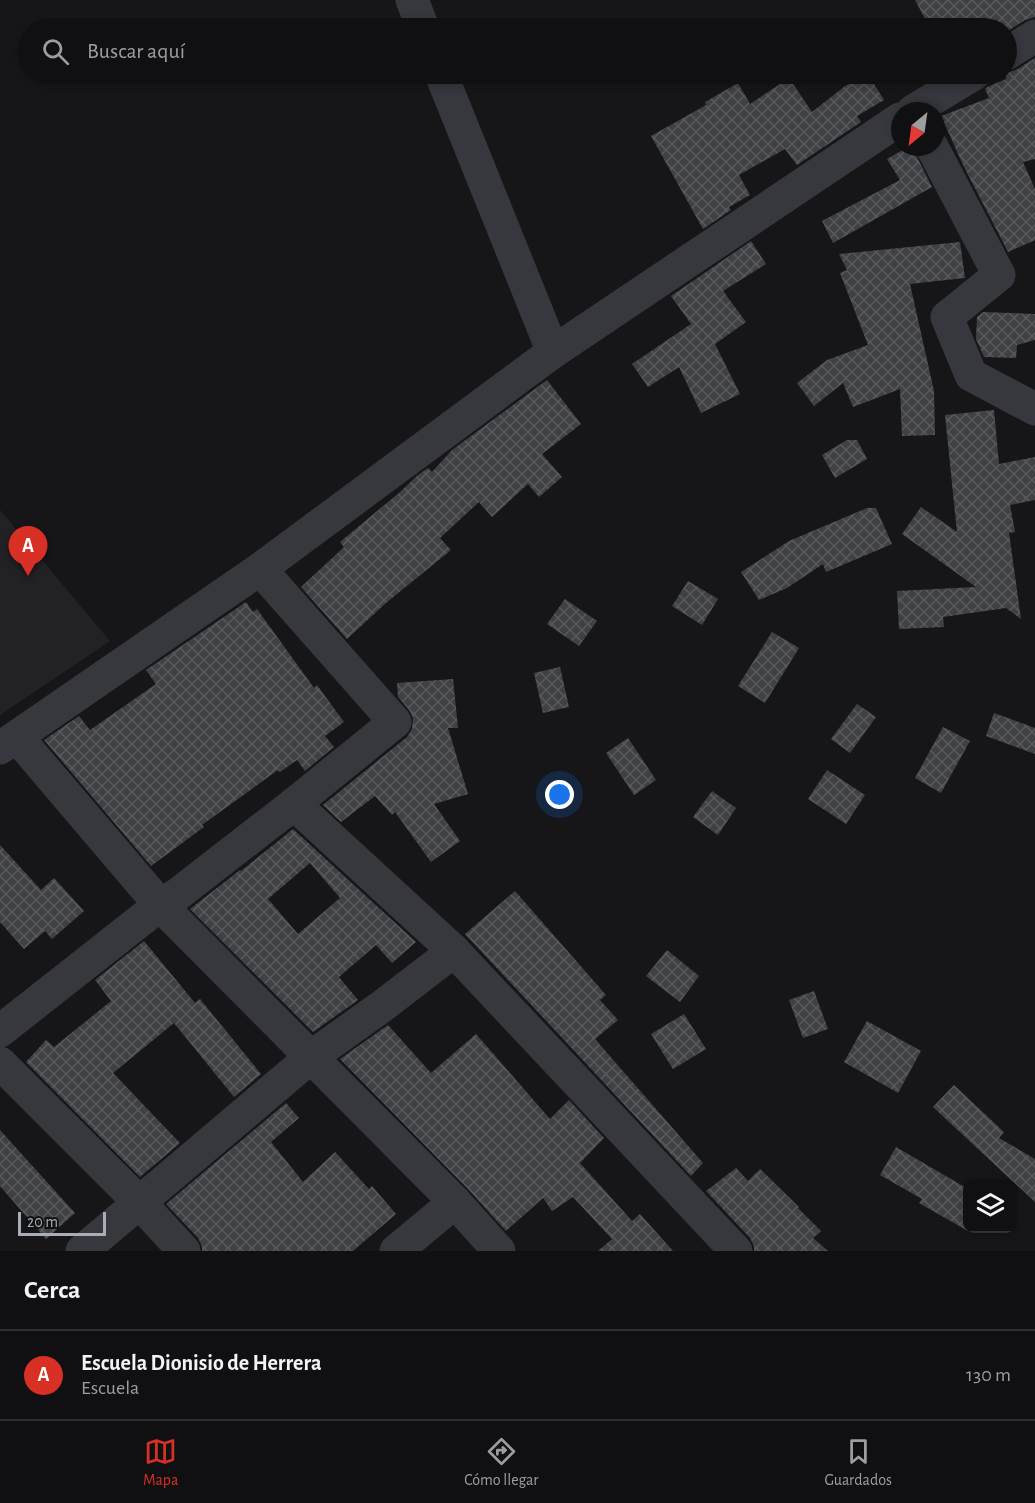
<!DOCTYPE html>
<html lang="es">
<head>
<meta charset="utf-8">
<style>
  :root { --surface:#101012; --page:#19191b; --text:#f1f3f6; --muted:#9c9d9f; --line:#303032; --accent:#d93025 }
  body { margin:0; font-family:"Alegreya Sans",sans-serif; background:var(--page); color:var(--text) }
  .controls { position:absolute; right:18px; bottom:18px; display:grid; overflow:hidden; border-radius:12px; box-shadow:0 3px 9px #0003 }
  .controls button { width:54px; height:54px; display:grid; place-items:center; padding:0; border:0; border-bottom:2px solid var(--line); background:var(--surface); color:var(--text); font:30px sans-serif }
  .compass { position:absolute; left:891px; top:102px; width:54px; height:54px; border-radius:50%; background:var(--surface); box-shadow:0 3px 9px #0003; rotate:209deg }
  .scale { position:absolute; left:18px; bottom:15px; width:88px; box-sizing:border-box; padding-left:6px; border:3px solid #a8adb8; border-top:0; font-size:16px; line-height:21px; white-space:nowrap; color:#a8adb8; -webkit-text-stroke:4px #111113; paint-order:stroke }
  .you { position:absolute; left:560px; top:795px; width:21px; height:21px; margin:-15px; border:4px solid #fff; border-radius:50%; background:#1a73e8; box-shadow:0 0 0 9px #1a73e833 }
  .badge { display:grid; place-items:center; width:39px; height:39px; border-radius:50%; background:var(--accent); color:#fff; font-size:20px; font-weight:700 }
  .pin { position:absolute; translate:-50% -50px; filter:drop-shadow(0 2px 3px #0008) }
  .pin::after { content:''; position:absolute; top:32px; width:21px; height:18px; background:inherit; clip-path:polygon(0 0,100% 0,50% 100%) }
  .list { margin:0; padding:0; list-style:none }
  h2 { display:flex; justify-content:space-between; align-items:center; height:78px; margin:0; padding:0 24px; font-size:26px }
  h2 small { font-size:20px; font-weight:400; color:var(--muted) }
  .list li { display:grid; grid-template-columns:39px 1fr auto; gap:18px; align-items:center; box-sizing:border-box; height:90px; padding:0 24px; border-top:2px solid var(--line) }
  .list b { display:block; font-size:22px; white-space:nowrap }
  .list p { margin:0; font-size:20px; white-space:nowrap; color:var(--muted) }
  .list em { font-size:20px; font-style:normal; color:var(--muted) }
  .icon { flex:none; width:33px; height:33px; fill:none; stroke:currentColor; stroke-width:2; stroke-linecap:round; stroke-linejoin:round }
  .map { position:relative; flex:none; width:1035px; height:1251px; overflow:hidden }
  .search { position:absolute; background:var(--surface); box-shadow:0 3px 9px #0003; left:18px; right:18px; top:18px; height:66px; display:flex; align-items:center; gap:15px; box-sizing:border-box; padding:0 21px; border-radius:33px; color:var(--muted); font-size:22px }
  .sheet { height:168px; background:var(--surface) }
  nav { display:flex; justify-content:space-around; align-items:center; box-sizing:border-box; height:84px; border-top:2px solid var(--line); background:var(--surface); font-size:16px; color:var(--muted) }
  nav a { display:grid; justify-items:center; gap:3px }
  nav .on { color:var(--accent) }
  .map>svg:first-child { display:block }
  .built { fill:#222225 }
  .building { fill:url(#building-cross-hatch); fill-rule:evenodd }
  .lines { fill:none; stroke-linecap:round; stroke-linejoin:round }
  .minor { stroke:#37383d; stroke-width:33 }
</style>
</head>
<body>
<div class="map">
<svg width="1035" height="1251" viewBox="0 0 1035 1251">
  <defs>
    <pattern id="building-cross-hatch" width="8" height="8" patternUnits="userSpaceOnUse" patternTransform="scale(1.5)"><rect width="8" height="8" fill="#404145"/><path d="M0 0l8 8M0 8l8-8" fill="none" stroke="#595a5e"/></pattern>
  </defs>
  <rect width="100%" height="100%" fill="#161618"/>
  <polygon class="built" points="0,510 110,641 0,715"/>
  <g class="building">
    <polygon points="915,0 1035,0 1035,17 1025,20 1006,32 1006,28 930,28"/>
    <polygon points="1035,58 1035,159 1023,162 1035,189 1035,240 1008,252 964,167 941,116 989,98 985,89 987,87 1006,79 1006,73 1016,70"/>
    <polygon points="867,74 868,74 884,100 857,116 861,122 797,165 785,149 739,175 750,195 729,207 731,210 703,229 651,136 706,105 705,102 738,83 750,104 789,78 812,112 845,86"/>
    <polygon points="908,147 912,147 932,187 833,243 822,221 900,180 887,159"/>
    <polygon points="751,241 766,264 723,291 746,322 715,344 740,394 701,413 679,367 648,387 632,364 691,324 671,296"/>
    <polygon points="960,242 965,278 910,284 934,391 935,435 902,436 900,389 853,407 843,383 814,406 797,383 827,360 868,345 840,273 847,270 839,254"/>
    <polygon points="983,312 1035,314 1035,340 1017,345 1016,358 984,357 976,339 977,317"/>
    <polygon points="547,380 581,424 542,454 562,477 539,497 528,484 492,517 479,502 440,538 451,550 386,603 347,639 301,587 344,547 340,542 400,492 418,475 428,468 432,472 452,450"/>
    <polygon points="994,410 999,464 1035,457 1035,500 1010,505 1015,532 1009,533 1021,619 1006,608 943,617 944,627 899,629 897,591 976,587 902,534 921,507 957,532 945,415"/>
    <polygon points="847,440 857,440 867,459 835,478 822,455"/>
    <polygon points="867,508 876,508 892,544 826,572 823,564 787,588 759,600 741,572 789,541"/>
    <polygon points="688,581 718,599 702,625 672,606"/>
    <polygon points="565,599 597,621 579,646 547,624"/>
    <polygon points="246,602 253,612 257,609 314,688 317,685 344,722 325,736 334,747 305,771 297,760 280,772 278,770 202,825 204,827 151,866 44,740 79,716 90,730 156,684 146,670"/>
    <polygon points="772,632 799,648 765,703 738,686"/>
    <polygon points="560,667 569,707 543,713 534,673"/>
    <polygon points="453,679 458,728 448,728 468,794 434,804 460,841 431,862 395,812 392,815 375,796 341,822 323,805 407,737 412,729 413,718 409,710 398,697 397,683"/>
    <polygon points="857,704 876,717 850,753 831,739"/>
    <polygon points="994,713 1035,728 1035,754 986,736"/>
    <polygon points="943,727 970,741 941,793 915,778"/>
    <polygon points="628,738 656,780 634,795 606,753"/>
    <polygon points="827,770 865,795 846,824 808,799"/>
    <polygon points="712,791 736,808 718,835 693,817"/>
    <path d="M293,829L416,942L392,963L376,945L339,977L358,1000L313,1032L190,909L240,870L241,871ZM310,863L340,898L298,934L268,899Z"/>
    <polygon points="0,845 41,890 54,878 84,911 52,939 45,931 24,949 0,922"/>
    <polygon points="515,891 606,995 600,1000 618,1020 595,1039 703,1163 691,1176 465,934"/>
    <polygon points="144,941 195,1003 200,999 261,1074 234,1097 174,1023 113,1073 180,1143 140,1177 26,1062 46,1040 54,1047 111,1001 95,980"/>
    <polygon points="667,950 699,976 680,1002 646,976"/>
    <polygon points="814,991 828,1029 803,1038 789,1000"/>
    <polygon points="684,1014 706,1049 673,1069 651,1034"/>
    <polygon points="867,1021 921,1051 898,1093 844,1062"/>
    <polygon points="388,1025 431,1073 476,1034 550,1119 569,1100 604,1138 580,1163 632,1221 640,1214 673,1251 598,1251 612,1239 573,1197 552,1211 543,1198 506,1231 468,1189 340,1059"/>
    <polygon points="954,1085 1004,1132 999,1138 1035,1159 1035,1202 933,1107"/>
    <polygon points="286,1103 299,1118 271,1142 303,1182 335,1152 369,1189 372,1186 396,1214 353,1251 202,1251 202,1246 198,1238 166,1204"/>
    <polygon points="0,1130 75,1213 46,1239 0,1186"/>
    <polygon points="896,1147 968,1189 968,1231 919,1203 922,1199 880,1175"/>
    <polygon points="736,1168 748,1181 760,1169 799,1207 798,1208 821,1231 813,1238 828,1251 754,1251 754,1246 750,1238 706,1191"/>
  </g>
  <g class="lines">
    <g class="minor">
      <polyline points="412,0 423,28"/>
      <polyline points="1006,54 1035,36"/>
      <polyline points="441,74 553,352"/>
      <polyline points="913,111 974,74"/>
      <polyline points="932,147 999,275 947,317 971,375 1035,409"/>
      <polyline points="17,737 160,905 455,1202 499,1251"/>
      <polyline points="0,748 260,569 553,352 900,119"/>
      <polyline points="294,804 454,951 736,1251"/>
      <polyline points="0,1031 160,905 178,894 294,804 395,722 260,569"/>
      <polyline points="0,1063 140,1203 184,1251"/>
      <polyline points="82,1251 311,1057 381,1007 454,951"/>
      <polyline points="396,1251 455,1202"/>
    </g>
  </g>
</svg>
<div class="controls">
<button><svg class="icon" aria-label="layers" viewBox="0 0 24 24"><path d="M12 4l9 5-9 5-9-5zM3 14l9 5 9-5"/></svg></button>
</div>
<svg class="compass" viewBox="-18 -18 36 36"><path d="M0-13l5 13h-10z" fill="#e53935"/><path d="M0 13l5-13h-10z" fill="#9c9d9f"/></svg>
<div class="scale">20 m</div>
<div class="you"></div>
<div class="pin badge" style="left:28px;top:576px">A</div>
<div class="search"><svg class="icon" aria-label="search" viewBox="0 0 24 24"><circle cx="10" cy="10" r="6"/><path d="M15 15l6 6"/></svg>Buscar aquí</div>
</div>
<section class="sheet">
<h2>Cerca<small></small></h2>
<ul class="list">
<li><span class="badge">A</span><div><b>Escuela Dionisio de Herrera</b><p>Escuela</p></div><em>130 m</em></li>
</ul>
</section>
<nav>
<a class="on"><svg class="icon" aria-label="map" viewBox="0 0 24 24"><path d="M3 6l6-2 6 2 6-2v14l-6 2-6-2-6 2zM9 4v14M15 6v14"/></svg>Mapa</a>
<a><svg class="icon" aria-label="directions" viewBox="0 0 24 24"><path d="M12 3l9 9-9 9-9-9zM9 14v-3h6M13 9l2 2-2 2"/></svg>Cómo llegar</a>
<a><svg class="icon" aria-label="saved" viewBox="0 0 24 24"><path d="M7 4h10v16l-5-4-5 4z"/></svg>Guardados</a>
</nav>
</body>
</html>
